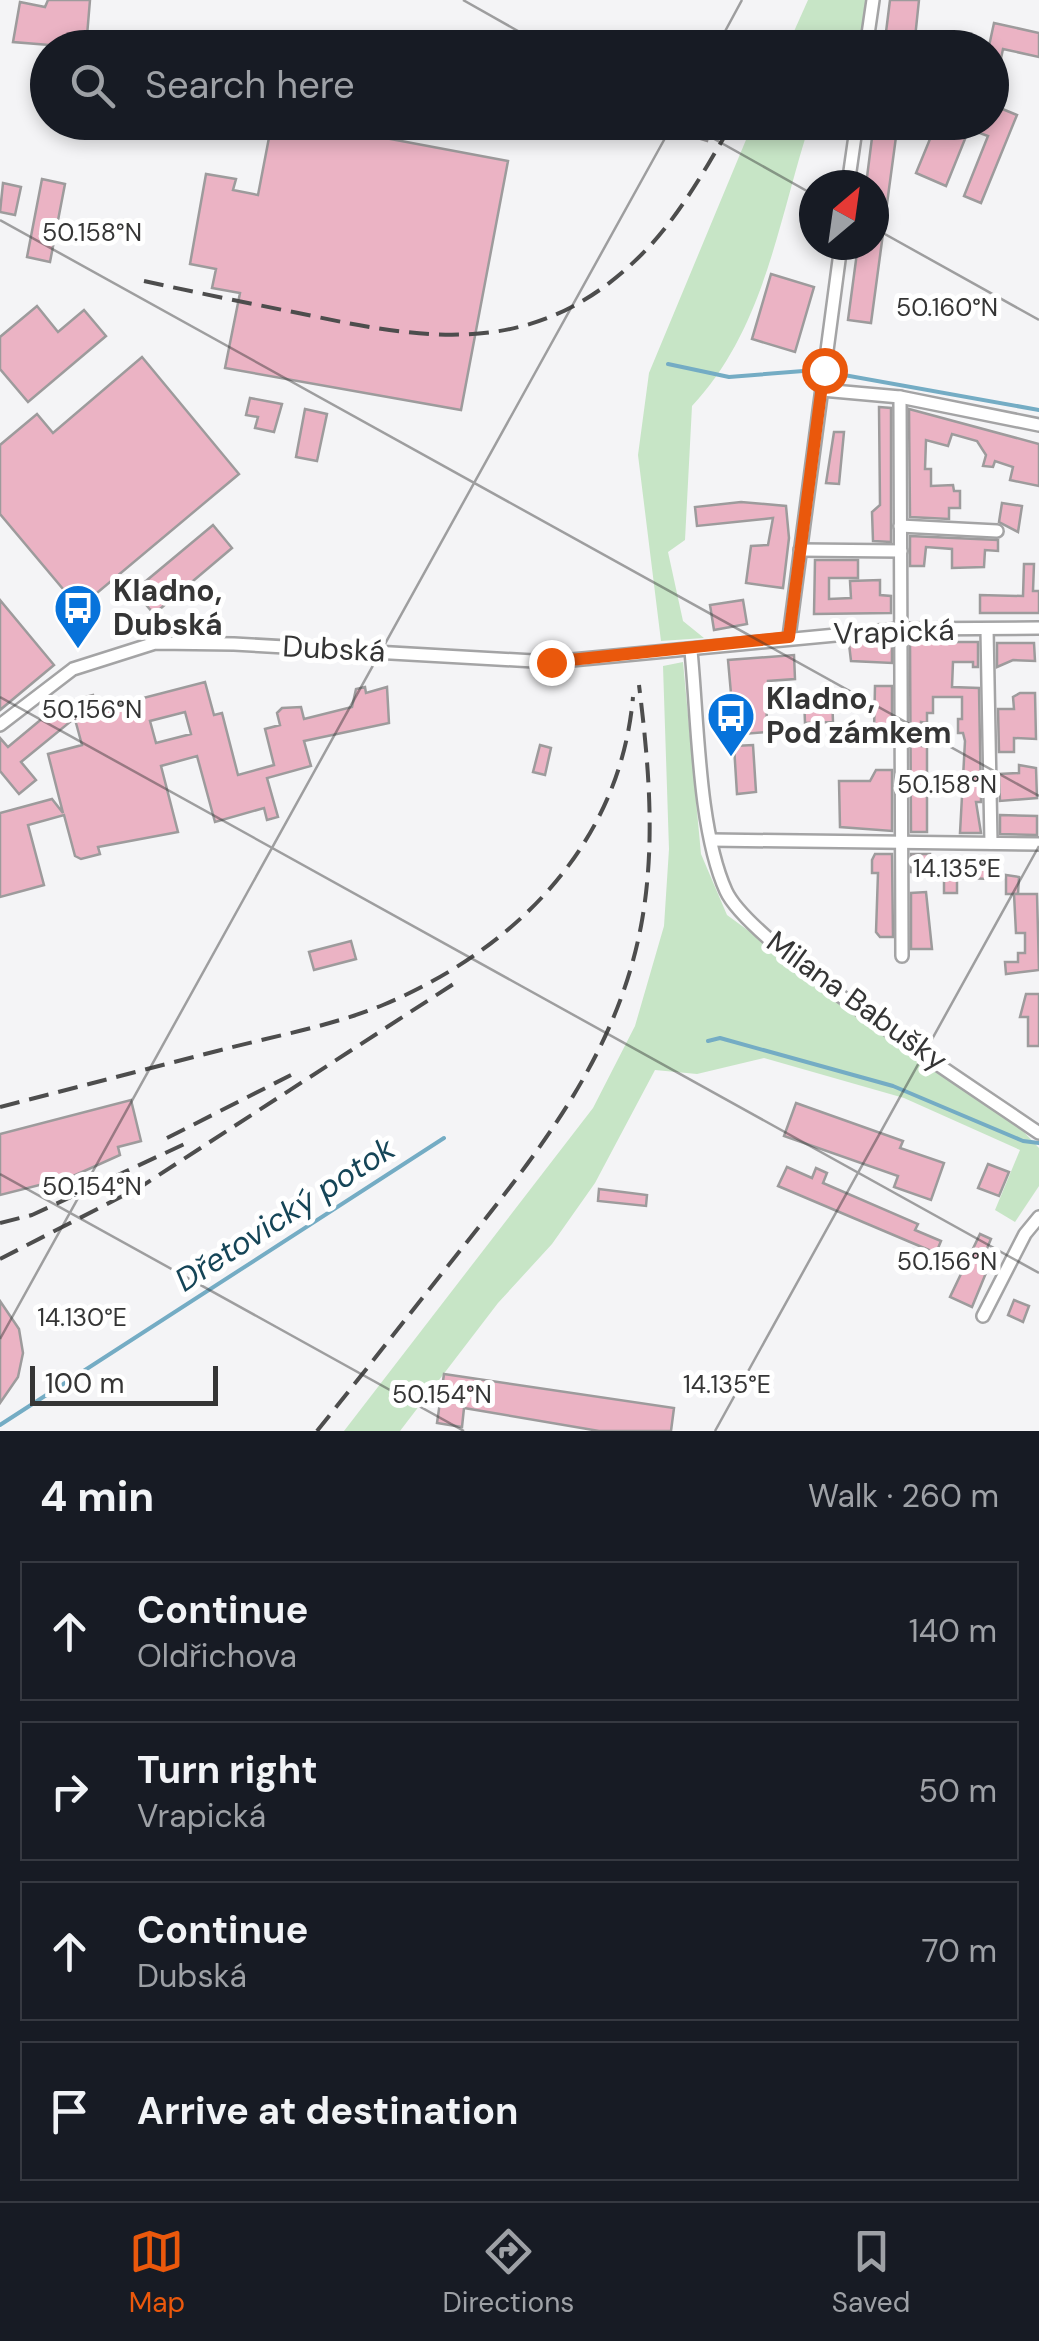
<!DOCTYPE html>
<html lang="en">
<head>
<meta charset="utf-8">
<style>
  :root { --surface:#171b24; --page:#242831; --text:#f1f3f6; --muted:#9ea1a6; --line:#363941; --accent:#ea580c }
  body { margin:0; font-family:"DM Sans",sans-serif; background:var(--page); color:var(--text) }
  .compass { position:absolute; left:799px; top:170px; width:90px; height:90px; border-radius:50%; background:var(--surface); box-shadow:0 5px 15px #0003; rotate:29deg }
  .scale { position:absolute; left:30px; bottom:25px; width:188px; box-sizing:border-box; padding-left:10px; border:5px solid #353535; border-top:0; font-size:28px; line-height:35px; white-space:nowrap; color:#353535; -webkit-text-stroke:8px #fff; paint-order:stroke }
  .stop { position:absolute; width:30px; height:30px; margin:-22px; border:8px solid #ea580c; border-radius:50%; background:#fff }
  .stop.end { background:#ea580c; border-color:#fff; box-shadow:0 2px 10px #0008 }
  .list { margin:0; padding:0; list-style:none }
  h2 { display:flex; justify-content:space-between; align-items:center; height:130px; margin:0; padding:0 40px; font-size:42px }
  h2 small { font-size:32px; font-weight:400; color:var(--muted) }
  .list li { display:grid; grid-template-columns:65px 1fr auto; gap:30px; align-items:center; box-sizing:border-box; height:140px; margin:0 20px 20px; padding:0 20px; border:2px solid var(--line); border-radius:0px }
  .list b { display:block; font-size:38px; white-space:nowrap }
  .list p { margin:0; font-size:32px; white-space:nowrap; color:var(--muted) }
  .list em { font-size:32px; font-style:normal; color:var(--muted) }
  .icon { flex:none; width:55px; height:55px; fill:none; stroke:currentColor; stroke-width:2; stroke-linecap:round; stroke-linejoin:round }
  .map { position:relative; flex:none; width:1039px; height:1431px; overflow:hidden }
  .search { position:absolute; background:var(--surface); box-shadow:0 5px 15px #0003; left:30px; right:30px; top:30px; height:110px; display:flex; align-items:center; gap:25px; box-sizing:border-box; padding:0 35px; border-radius:55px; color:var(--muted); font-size:38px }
  .sheet { height:770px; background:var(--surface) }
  nav { display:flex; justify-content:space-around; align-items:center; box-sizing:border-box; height:140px; border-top:2px solid var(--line); background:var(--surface); font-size:28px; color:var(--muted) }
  nav a { display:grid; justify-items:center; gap:5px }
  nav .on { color:var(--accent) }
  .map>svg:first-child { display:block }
  .green { fill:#c7e5c6 }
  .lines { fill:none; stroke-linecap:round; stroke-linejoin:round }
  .stream { stroke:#74acc4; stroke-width:4 }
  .building { fill:#ebb3c4; stroke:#9d9b9c; stroke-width:2.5; fill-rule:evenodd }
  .minor-casing { stroke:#a4a4a5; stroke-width:16 }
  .minor { stroke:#fff; stroke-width:11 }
  .rail { stroke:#4d4d4d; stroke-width:4; stroke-dasharray:20 10; stroke-linecap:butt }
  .route { stroke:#ea580c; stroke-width:12 }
  .ticks { fill:none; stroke:#353535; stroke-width:2.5; stroke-opacity:0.45 }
  .labels { text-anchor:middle; stroke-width:10; stroke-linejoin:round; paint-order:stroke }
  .poi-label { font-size:30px; font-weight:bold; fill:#353535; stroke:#fff; text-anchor:start }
  .street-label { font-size:30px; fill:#353535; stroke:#fff }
  .water-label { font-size:32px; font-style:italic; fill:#154557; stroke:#fff }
  .ticks-label { font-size:25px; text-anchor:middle; fill:#353535; stroke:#fff; stroke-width:10; stroke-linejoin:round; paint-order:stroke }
</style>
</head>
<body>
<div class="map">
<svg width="1039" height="1431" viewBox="0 0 1039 1431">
  <rect width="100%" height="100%" fill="#f4f4f6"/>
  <g class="green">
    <polygon points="808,0 867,0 860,43 852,47 787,47"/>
    <path d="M753,123H810C778,221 765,328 692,406L685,540L668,552L683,621L704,638L661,641L638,455L649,373Z"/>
    <polygon points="683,662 701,854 727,915 1023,1131 1039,1148 1039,1186 1015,1222 995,1210 1020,1150 904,1098 764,1058 697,1074 655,1070 595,1183 552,1244 498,1303 400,1431 344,1431 593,1108 635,1026 664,926 669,849 663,666"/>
  </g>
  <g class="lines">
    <g class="stream">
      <polyline points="668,364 729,377 816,370 1039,410"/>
      <polyline points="708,1041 720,1038 893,1086 1023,1141 1039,1143"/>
      <polyline points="0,1425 444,1138"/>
    </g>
  </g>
  <g class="building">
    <polygon points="48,0 90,0 86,48 13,42 20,2 45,7"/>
    <polygon points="890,0 919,0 915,38 940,43 939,48 884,48"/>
    <polygon points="994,23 1039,33 1039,57 1003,49 996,82 992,82 989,46"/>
    <polygon points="1000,108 1017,115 981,203 964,196 988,136 969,129 946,186 916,173 937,122 992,122"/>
    <polygon points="272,122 300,122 508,161 461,410 225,368 240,293 212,288 216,269 190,264 206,174 236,179 233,190 258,195"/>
    <polygon points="697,122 712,122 707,141 691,136"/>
    <polygon points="874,122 898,122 871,323 848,320 858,245 874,245 874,185 866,185"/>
    <polygon points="42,179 65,184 50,262 27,257"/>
    <polygon points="3,183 21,187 15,215 0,212"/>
    <polygon points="771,274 814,287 795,352 752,339"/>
    <polygon points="37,306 58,332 84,310 106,336 28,402 0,369 0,337"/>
    <polygon points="142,357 239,474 79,608 0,514 0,445 37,414 53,433"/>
    <polygon points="250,398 282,404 274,432 255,428 258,417 246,415"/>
    <polygon points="879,407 891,408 891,542 873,541 872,512 880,505"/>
    <polygon points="305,409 327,414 317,461 296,457"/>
    <polygon points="909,409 1039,444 1039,486 1010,480 1013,467 995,461 993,467 983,466 986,455 977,441 952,434 948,446 926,440 925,469 931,469 931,486 953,485 954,491 960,491 960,508 949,508 949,519 910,517"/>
    <polygon points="834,432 844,432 839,484 826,483"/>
    <polygon points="741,502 786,506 789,538 783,588 746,583 751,546 768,545 773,518 697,526 695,507"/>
    <polygon points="1002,503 1022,506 1018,532 999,522"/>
    <polygon points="213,525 232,548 154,614 134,591"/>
    <polygon points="910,536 998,540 998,551 985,550 984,567 952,568 952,549 926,547 924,566 910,566"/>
    <polygon points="815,560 858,560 858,578 829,578 829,599 851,598 850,581 880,580 880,595 891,596 891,613 814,614"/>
    <polygon points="1024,564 1034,564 1033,591 1039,591 1039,613 980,613 980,595 1023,596"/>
    <polygon points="0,600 54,665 0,710"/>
    <polygon points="743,600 747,624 714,630 710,605"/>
    <polygon points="861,642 892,642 892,663 851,661 849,644"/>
    <polygon points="910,642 978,642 978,667 973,667 973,662 953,662 952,687 979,688 981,802 976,802 981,833 960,833 965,741 963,733 958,733 958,719 962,719 962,697 933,697 933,713 927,713 927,723 921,722 922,746 927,746 927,832 911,832"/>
    <polygon points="997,643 1034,643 1035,661 1013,660 997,667"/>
    <polygon points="794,655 795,679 768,681 766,732 743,734 743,726 734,727 728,660"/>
    <path d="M205,682L214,715L222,713L238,775L274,765L265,729L280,725L277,713L282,708L301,707L304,719L352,707L356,689L365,687L366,693L387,687L389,723L304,741L311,766L267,778L278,817L267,820L264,808L215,822L197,756L161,766L178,832L98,847L100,854L81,859L75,856L64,815L28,825L44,885L0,897V813L52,799L63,813L48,754L82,745L70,701L93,695L97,710ZM185,712L191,734L156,743L150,721Z"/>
    <polygon points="875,686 892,686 892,732 874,732"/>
    <polygon points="1020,693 1035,693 1036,739 1014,738 1014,752 999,752 998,709 1014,709 1013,697"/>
    <polygon points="832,695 833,722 805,723 804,697"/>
    <polygon points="56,707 70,722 21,762 36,780 19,794 0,771 0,738 8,747"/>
    <polygon points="540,745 551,748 545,775 533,772"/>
    <polygon points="753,745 756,792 737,794 734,746"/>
    <polygon points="1019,765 1036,768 1037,798 1000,801 999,774 1019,773"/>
    <polygon points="876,770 892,770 892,831 840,827 839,781 870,781"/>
    <polygon points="1000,815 1037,816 1037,835 1000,834"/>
    <polygon points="875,854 892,854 893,937 880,937 876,932 878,873 872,873 872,860"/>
    <polygon points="911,854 930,854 930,873 911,872"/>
    <polygon points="960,863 991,864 993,879 957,878"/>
    <polygon points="944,874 957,875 957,893 944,893"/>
    <polygon points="1006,875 1019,877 1018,894 1006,894"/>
    <polygon points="926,892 932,949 911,949 911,893"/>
    <polygon points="1014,894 1037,894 1039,970 1006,974 1005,962 1018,962 1018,953 1025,953 1025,933 1016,933"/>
    <polygon points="351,941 356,959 314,970 309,952"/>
    <polygon points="1026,994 1039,994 1039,1046 1028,1046 1028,1017 1020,1017"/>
    <polygon points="131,1100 141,1141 118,1147 120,1155 71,1177 0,1195 0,1134"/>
    <polygon points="796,1103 903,1141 900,1148 944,1163 931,1200 894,1187 898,1176 784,1136"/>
    <polygon points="988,1164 1009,1172 999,1196 978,1188"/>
    <polygon points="787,1167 812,1178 816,1168 827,1173 823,1183 918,1224 915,1230 941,1241 936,1253 778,1186"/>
    <polygon points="599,1189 647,1195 646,1206 598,1201"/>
    <polygon points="980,1234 991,1239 985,1253 993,1256 972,1307 950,1297"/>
    <polygon points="1014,1300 1029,1306 1023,1322 1008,1315"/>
    <polygon points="0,1301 19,1329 23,1353 18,1377 0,1403"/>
    <polygon points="444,1374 674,1408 671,1431 599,1431 464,1408 462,1427 437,1423"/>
  </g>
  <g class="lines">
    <g class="minor-casing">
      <g id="minor">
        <polyline points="866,48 873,0"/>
        <polyline points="848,185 857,122"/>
        <polyline points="822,390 900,397 1039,425"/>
        <polyline points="900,397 902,956"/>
        <polyline points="900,526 997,531"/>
        <polyline points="800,550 901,551"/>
        <polyline points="987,629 991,843"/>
        <polyline points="789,637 841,245"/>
        <path d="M691,651C698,721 698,829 726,891C751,946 979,1091 1039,1133"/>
        <polyline points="0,725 73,669 155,643 234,644 551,662 899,629 1039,628"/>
        <polyline points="711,840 1039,844"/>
        <polyline points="983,1316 1025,1234 1039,1217"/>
      </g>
    </g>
    <use href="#minor" class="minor"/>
    <g class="rail">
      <path d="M144,281C198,293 253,304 308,315C439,343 544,356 647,249C682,212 707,166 733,122"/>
      <path d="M0,1107C74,1088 147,1069 221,1050C274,1036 332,1026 383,1005C514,950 620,845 633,697"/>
      <polyline points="167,1138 291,1075"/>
      <polyline points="0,1223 32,1215 191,1141"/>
      <polyline points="0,1259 142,1186 455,983"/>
      <path d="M317,1431C366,1370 414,1308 463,1247C541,1149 617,1053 641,926C656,846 649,766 639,685"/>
    </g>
  </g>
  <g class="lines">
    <polyline class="route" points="551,662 789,637 824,370"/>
  </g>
  <path class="ticks" d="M463,0L548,48M716,48L742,0M684,122L814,195M0,220L1039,796M874,228L1039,320M0,697L1039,1273M0,1174L464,1431M0,1339L674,122M715,1431L1039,846"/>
  <defs>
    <g id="bus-pin" transform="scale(2.5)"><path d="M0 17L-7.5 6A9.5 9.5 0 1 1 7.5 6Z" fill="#0773db" stroke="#fff"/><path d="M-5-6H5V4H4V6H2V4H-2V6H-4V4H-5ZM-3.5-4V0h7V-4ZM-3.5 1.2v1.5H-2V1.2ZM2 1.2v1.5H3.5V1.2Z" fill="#fff"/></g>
  </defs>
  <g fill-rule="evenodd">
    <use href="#bus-pin" x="78" y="608"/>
    <use href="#bus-pin" x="731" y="716"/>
  </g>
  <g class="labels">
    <g class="poi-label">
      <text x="113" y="601">Kladno,<tspan x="113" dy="34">Dubská</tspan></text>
      <text x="766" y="709">Kladno,<tspan x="766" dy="34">Pod zámkem</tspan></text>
    </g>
    <g class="street-label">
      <text transform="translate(894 632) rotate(-2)" y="10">Vrapická</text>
      <text transform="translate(334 649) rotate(3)" y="10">Dubská</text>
      <text transform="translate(857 1001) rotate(36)" y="10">Milana Babušky</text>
    </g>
    <g class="water-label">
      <text transform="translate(285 1214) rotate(-33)" y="11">Dřetovický potok</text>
    </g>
  </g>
  <g class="ticks-label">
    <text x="92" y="241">50.158°N</text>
    <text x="947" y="316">50.160°N</text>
    <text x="92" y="718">50.156°N</text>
    <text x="947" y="793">50.158°N</text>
    <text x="957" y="877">14.135°E</text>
    <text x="92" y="1195">50.154°N</text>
    <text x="947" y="1270">50.156°N</text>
    <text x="82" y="1326">14.130°E</text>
    <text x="727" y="1393">14.135°E</text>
    <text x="442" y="1403">50.154°N</text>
  </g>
</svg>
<svg class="compass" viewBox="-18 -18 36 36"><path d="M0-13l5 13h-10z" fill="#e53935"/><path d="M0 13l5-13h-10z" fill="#9ea1a6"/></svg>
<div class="scale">100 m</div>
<div class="stop" style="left:824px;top:370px"></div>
<div class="stop end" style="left:551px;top:662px"></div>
<div class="search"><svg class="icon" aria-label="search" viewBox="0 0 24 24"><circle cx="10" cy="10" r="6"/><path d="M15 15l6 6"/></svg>Search here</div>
</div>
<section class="sheet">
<h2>4 min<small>Walk · 260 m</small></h2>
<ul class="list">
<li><svg class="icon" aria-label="ahead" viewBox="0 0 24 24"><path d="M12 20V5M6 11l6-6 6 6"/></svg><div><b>Continue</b><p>Oldřichova</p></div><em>140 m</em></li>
<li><svg class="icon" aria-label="right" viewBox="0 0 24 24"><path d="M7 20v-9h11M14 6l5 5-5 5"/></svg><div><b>Turn right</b><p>Vrapická</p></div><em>50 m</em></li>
<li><svg class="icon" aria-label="ahead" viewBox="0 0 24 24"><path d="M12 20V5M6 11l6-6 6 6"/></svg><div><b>Continue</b><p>Dubská</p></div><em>70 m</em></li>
<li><svg class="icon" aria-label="arrive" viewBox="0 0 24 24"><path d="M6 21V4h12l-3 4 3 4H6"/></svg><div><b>Arrive at destination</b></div></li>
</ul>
</section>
<nav>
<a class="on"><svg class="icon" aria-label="map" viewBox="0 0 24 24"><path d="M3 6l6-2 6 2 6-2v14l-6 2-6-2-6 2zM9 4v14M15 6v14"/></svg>Map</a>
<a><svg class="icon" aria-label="directions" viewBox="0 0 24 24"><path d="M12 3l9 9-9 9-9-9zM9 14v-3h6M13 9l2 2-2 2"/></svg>Directions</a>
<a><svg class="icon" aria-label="saved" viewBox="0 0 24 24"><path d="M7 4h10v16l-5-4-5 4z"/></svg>Saved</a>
</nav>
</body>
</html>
